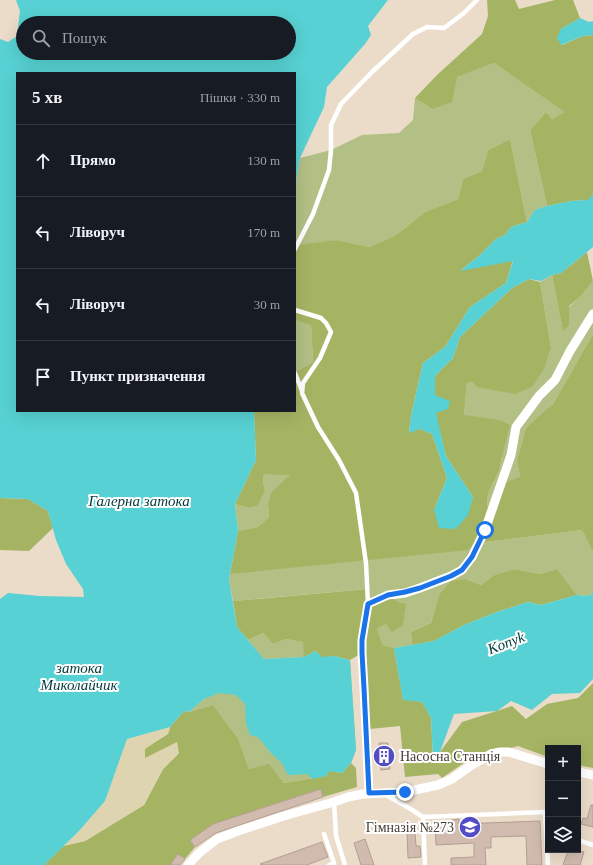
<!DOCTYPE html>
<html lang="uk">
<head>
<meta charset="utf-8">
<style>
  :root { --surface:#171b24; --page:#20242c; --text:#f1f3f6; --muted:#9ea1a6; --line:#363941 }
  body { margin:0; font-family:Georgia,serif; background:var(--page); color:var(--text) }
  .controls { position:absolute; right:12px; bottom:12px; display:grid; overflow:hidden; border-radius:0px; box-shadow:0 4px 16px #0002 }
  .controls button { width:36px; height:36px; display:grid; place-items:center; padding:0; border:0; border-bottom:1px solid var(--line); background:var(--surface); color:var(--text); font:20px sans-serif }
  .stop { position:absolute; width:12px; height:12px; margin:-9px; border:3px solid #1a73e8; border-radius:50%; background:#fff }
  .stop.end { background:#1a73e8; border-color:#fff; box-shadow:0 1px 4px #0008 }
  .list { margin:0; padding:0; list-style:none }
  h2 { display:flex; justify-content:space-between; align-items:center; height:52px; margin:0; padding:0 16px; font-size:17px }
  h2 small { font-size:13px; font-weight:400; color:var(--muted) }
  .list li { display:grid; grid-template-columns:26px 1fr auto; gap:12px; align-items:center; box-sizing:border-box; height:72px; padding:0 16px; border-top:1px solid var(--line) }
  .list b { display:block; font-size:15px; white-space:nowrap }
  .list em { font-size:13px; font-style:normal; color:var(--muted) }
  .icon { flex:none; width:22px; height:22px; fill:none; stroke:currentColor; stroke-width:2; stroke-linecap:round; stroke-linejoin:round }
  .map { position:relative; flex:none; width:593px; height:865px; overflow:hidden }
  .search { position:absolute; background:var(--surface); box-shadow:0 4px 16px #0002; left:16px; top:16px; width:280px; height:44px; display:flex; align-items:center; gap:10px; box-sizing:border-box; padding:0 14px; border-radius:22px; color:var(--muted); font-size:15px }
  .panel { position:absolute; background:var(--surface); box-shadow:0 4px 16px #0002; left:16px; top:72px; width:280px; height:340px; border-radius:0px }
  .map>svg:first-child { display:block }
  .green { fill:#b2bf85 }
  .forest { fill:#a5b463 }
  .sand { fill:#ded5b0 }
  .water { fill:#57d1d3; fill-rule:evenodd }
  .building { fill:#d1bbaf; stroke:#b39e92 }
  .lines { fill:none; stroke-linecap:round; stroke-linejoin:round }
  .service { stroke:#fff; stroke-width:4.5 }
  .minor { stroke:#fff; stroke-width:9 }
  .route { stroke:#1a73e8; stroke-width:5 }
  .labels { text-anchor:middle; stroke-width:4; stroke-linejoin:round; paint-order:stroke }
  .poi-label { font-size:14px; fill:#423c34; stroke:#fff; text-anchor:start }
  .water-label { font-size:15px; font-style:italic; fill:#003a3b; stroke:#fff }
</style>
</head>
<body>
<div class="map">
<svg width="593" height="865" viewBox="0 0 593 865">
  <rect width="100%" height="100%" fill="#ebdcc9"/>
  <g class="green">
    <polygon points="494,63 566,112 552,119 546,112 530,130 547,206 535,210 527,222 510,139 488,150 482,171 463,179 458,199 425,212 396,235 370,247 337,240 295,249 295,186 300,158 331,150 362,135 399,133 413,120 415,98 432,109 456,77"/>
    <polygon points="552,275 563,330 569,326 569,307 580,297 593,281 593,334 553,404 544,411 526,428 517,460 520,477 490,517 487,500 489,491 499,471 502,456 464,415 467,383 473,382 551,347 540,282"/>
    <polygon points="295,320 311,324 313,362 295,372"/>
    <polygon points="264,474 291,474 268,506 269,517 258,527 238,531 235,504 249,508 265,490 263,483"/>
    <polygon points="485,530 485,542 582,530 593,552 593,592 589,596 577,595 557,569 540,574 514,569 494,575 481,585 466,579 439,595 431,623 411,632 412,645 394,648 383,645 377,629 386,624 406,603 399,602 388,595 368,604 367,589 233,601 229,579 230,574"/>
    <polygon points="263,633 273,644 286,639 304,642 304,657 264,659 248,640"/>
    <polygon points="350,660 356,750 351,763 326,776 284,783 269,765 249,769 238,738 213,705 189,712 232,675"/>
  </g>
  <g class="forest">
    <polygon points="487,0 515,0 519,9 555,0 573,0 580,18 561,29 562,45 583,36 593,35 593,194 589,200 571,201 547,206 530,130 546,112 552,119 565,112 494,63 457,77 452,102 432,109 415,98 437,75 482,34 488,16"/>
    <polygon points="510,139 527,222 511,227 505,235 496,239 480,255 461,270 513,260 506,283 470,307 445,347 423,363 411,416 409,432 420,429 432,434 447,478 434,510 473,497 446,456 435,413 435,376 453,358 460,337 512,288 529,279 540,282 551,347 544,369 532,387 515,394 477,387 473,382 467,383 464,415 500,420 510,425 502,456 499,471 489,491 487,500 489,516 501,484 520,477 517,460 526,428 544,411 553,404 593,334 593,552 582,530 485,542 485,531 468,550 230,574 238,531 258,527 269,517 268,506 271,493 290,475 264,474 263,483 265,490 258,505 249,508 235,504 256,460 254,411 295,411 295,372 313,362 311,325 295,320 295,249 298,245 337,240 370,247 396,235 425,212 458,199 463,179 482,171 488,150"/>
    <polygon points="587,252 593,281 580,297 569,306 569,326 563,331 552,275 561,273"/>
    <polygon points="0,498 28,499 48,511 53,528 29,551 0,550"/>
    <polygon points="514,569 540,574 557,569 577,595 541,605 528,602 497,612 464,625 434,641 412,645 411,632 431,623 439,595 451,581 466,579 481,585 494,575"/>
    <polygon points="368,589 368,604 388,595 399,602 406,603 403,625 392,632 386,624 377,629 383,645 394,648 403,699 422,702 431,718 433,757 440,752 462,722 512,706 526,719 547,704 578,698 593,683 593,768 578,765 578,748 548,748 548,757 518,746 468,760 442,778 438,774 405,777 400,726 370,729 362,653 350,660 334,656 322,658 316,651 304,657 303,642 286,639 273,644 263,633 248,640 237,627 233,601"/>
    <polygon points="213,705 238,738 249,769 269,764 284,783 326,776 329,771 342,773 351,763 356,768 357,787 323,797 320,789 213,824 190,840 195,847 185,859 178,854 170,865 44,865 63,846 85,841 144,805 163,769 179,753 144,758 144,749 168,734 170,727 184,711 189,712"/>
  </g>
  <polygon class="sand" points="170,727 168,733 145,749 145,758 177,742 179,753 163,769 144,805 85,841 63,846 79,831 105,801 127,739"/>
  <g class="water">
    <path d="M16,0H388L368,26L371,35L365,44L327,87L324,107L300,158L295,186V73H17V411H254L256,460L235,504L238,531L229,579L237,627L264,659L304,657L316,651L322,657L334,656L350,660L356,750L351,763L342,773L330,771L326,776L312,779L308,774L288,775L282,763L271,753L258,737L250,735L246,723L245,704L236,695L219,693L204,699L189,712L184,711L170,727L127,739L105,801L79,831L44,865H0V599L8,593L40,596L84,597L83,589L66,564L56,540L48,511L28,499L0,498V39L8,42L17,36L20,11ZM23,23H289V53H23Z"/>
    <polygon points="580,18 589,22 593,21 593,35 583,36 561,45 557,38 561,29"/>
    <polygon points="593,194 593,247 561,273 552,275 541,281 529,279 512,288 460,337 453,358 435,376 435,395 450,401 448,409 436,413 446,456 473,497 468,515 456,529 439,528 434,510 447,478 432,434 420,429 409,433 411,416 423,363 445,347 470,307 506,283 513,261 460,271 480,255 496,239 505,235 511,227 527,222 535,210 547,206 571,201 588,200"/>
    <polygon points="593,592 593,679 580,693 552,694 532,710 511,701 497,711 454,714 440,752 433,757 431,718 422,702 403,700 394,648 434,641 464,625 497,612 528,602 541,605 577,595 589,596"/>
  </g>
  <g class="building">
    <polygon points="379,743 388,743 390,769 381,770"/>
    <polygon points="321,789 323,797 216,833 195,847 190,840 213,824"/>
    <polygon points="591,805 593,805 593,827 581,824 583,818 587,819"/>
    <polygon points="459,819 459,824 540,821 542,865 527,865 526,836 491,837 491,848 485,848 486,865 451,865 451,858 474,857 474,843 436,845 435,825 452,825 452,820"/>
    <polygon points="407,832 415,832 416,846 420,846 421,857 408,858"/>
    <polygon points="365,839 374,865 361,865 354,843"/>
    <polygon points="322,842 328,857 307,865 261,865 260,864"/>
    <polygon points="575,850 584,852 580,865 563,865 568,851 574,853"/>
    <polygon points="178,854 185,859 180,865 170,865"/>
  </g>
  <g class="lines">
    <g class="service">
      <polyline points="295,249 313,214 329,170 331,150 331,125 341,104 372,72 413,34 427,27 444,28 464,13 477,0"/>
      <polyline points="295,310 321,318 326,323 331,332 320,358 303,383 302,393 318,427 339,460 356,493 366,563 368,604"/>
      <polyline points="295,373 302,391"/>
      <polyline points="386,795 409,808 423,817 545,812 548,865"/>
      <polyline points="334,802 336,836 345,865"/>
      <polyline points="423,817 425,865"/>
      <polyline points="324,834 334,863 329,865"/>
      <polyline points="578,840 593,845"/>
    </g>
    <g class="minor">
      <polyline points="578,772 593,775"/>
      <polyline points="369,793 364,688 362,653 362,640 368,604 388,595 405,593 420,588 451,576 462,570 472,557 485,530 511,455 516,427 539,396 555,380 570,351 593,314"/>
      <polyline points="188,865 199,853 217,839 238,831 287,815 334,802 348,797 363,794 405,792 438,785 452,779 470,766 491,754 500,752 509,752 548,764"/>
    </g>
  </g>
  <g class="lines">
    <polyline class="route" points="405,792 369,793 364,688 362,653 362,640 368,604 388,595 405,592 420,588 451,576 462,570 472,557 485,530"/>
  </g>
  <defs>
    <g id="building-disc" transform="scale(1.15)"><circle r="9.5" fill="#524dc4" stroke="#fff"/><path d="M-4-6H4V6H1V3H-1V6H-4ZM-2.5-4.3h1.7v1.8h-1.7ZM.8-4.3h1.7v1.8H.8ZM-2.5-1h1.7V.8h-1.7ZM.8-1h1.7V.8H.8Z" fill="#fff"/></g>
    <g id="school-disc" transform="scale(1.15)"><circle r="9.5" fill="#524dc4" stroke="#fff"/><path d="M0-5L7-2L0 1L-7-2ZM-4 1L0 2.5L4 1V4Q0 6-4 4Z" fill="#fff"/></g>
  </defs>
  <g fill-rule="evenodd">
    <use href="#building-disc" x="384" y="756"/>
    <use href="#school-disc" x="470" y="827"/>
  </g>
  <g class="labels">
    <g class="poi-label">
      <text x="400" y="761">Насосна Станція</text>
      <text x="454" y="832" text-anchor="end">Гімназія №273</text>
    </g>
    <g class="water-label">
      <text x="139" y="506">Галерна затока</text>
      <text transform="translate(506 643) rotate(-21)" y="5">Konyk</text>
      <text x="79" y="673">затока<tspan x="79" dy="17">Миколайчик</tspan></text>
    </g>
  </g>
</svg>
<div class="controls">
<button>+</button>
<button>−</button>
<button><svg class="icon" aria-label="layers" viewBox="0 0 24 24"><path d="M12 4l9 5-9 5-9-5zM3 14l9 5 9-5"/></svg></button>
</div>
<div class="stop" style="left:485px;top:530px"></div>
<div class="stop end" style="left:405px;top:792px"></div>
<div class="search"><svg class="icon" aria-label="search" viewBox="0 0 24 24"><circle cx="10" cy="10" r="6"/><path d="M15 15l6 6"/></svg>Пошук</div>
<section class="panel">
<h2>5 хв<small>Пішки · 330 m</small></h2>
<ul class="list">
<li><svg class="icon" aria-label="ahead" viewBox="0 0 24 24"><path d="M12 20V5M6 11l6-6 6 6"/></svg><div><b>Прямо</b></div><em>130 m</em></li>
<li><svg class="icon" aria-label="left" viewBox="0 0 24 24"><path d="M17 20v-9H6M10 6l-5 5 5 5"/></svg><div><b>Ліворуч</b></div><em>170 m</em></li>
<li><svg class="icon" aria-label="left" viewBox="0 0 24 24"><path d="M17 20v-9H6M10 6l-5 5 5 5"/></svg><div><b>Ліворуч</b></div><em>30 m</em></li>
<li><svg class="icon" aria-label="arrive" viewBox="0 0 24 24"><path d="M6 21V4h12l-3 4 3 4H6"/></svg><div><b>Пункт призначення</b></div></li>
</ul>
</section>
</div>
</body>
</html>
